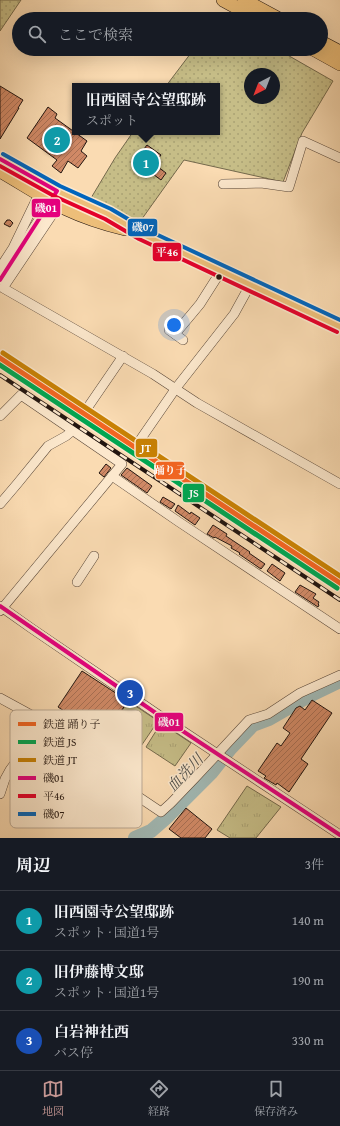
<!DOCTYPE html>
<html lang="ja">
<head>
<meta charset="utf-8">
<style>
  :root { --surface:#171b24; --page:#242831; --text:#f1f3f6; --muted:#9ea1a6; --line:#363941; --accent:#c59692 }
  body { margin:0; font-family:"Gentium Book Plus","Noto Serif JP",serif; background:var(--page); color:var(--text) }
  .compass { position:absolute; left:244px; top:68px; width:36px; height:36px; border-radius:50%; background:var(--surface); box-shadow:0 4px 16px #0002; rotate:222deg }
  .you { position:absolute; left:174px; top:325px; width:14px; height:14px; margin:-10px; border:3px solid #fff; border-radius:50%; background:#1a73e8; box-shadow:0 0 0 6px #1a73e833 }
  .badge { display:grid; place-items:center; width:26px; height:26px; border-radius:50%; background:var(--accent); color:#fff; font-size:13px; font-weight:700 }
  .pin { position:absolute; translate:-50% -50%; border:2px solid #fff; box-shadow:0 1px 4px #0006 }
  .popup { position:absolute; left:72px; top:83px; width:148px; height:52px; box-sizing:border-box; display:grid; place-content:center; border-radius:0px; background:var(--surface); filter:drop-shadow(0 1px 3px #0005); font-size:13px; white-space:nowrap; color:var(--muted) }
  .popup b { font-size:15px; color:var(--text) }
  .popup::after { content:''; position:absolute; left:50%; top:100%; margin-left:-8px; border:8px solid transparent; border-top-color:var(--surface) }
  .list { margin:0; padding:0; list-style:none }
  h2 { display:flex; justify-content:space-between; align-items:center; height:52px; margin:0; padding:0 16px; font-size:17px }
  h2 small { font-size:13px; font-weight:400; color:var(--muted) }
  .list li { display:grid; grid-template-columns:26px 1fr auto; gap:12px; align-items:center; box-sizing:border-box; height:60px; padding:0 16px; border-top:1px solid var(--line) }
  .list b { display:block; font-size:15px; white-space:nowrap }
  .list p { margin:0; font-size:13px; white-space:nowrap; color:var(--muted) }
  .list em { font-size:13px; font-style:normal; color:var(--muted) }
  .icon { flex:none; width:22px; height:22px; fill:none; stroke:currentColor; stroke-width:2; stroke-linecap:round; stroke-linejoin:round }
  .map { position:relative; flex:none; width:340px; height:838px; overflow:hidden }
  .search { position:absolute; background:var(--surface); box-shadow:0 4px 16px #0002; left:12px; right:12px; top:12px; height:44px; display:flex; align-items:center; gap:10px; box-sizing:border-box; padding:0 14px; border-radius:22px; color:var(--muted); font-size:15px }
  .sheet { height:232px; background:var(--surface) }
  nav { display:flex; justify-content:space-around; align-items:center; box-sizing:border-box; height:56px; border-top:1px solid var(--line); background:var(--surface); font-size:11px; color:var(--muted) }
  nav a { display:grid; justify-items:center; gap:2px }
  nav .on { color:var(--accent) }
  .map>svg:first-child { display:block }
  .grass { fill:url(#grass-tufts); stroke:#74694c }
  .park { fill:url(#park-dots); stroke:#74694c; fill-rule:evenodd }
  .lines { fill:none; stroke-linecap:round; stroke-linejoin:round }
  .river { stroke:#a1b9b5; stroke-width:14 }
  .building { fill:url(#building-hatch); stroke:#221510 }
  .minor-tunnel { stroke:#dabd9a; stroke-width:9; stroke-dasharray:9 4.5; stroke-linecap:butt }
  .minor-casing { stroke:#584638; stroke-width:10 }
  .highway-casing { stroke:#221510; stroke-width:14 }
  .minor { stroke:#fce8cd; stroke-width:9 }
  .highway { stroke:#edbe79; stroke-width:13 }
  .rail-casing { stroke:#221510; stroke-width:4 }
  .rail { stroke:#fce8cd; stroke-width:2.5; stroke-dasharray:8; stroke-linecap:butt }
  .bus-1-casing { stroke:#fce8cd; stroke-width:7 }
  .bus-2-casing { stroke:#fce8cd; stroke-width:7 }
  .bus-3-casing { stroke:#fce8cd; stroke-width:7 }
  .bus-1 { stroke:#e5007d; stroke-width:4 }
  .bus-2 { stroke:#e4002b; stroke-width:4 }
  .bus-3 { stroke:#0065bd; stroke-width:4 }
  .rail-1-casing { stroke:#fce8cd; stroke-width:8 }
  .rail-2-casing { stroke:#fce8cd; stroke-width:8 }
  .rail-3-casing { stroke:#fce8cd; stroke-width:8 }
  .rail-1 { stroke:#f26522; stroke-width:5 }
  .rail-2 { stroke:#00a651; stroke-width:5 }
  .rail-3 { stroke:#c88104; stroke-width:5 }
  .bus-dot { fill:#221510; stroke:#fce8cd; stroke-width:1.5 }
  .labels { text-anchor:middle; stroke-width:3; stroke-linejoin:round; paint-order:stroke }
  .water-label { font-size:15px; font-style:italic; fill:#4e4e4a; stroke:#fce8cd }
  .key { fill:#fce8cd; stroke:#bba994; stroke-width:1 }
  .key-label { font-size:11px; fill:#221510 }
  .line-badge { stroke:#fce8cd; stroke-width:1.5 }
  .badge-label { font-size:11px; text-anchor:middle; font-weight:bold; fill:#fff }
</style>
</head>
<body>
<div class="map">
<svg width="340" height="838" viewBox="0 0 340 838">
  <defs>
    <pattern id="grass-tufts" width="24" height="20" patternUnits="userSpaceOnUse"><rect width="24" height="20" fill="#c6bd87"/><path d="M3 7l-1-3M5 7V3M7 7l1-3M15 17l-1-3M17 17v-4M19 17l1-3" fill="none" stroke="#aaa274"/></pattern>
    <pattern id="park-dots" width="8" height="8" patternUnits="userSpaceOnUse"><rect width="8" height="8" fill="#c6bd87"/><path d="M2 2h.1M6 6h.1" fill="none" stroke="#aaa274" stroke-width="1.8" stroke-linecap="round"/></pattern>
    <pattern id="building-hatch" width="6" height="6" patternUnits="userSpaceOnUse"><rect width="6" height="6" fill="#d08966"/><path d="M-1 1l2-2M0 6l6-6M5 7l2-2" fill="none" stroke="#a86f53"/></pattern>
  </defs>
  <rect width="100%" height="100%" fill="#fadbb2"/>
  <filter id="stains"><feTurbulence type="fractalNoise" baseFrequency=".005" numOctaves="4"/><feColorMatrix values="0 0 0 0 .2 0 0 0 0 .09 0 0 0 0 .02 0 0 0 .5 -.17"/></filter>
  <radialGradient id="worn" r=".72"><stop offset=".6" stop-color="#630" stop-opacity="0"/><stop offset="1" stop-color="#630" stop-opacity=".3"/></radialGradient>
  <g class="grass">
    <polygon points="128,701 158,721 135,755 107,735"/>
    <polygon points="161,723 191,743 175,766 146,747"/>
    <polygon points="247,786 281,807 256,838 230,838 217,830"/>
  </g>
  <g class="park">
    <polygon points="0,0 21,0 0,31"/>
    <path d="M194,49H277L333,81L302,133L283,182L184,160L139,223L91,198L115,158L133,132H217V86H166ZM250,74H274V98H250Z"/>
  </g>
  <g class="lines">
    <polyline class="river" points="135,838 151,831 166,818 212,772 230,749 253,725 269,719 309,696 340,681"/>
  </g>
  <g class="building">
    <polygon points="0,86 23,100 18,108 19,108 0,139"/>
    <polygon points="48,107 57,114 55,118 87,141 81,151 87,156 78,168 68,161 61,173 52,166 57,160 27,138"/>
    <polygon points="147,145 161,155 154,164 166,173 161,180 135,161"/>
    <polygon points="7,220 10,220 13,223 10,227 4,224"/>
    <polygon points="106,464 111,468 104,477 99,473"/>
    <polygon points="127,468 152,486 147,493 121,475"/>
    <polygon points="163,497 175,504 171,509 160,502"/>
    <polygon points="178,505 190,514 191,512 200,518 195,525 175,511"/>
    <polygon points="213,525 227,534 226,536 250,552 249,553 265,564 261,569 239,554 240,553 231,548 232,546 215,537 214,538 207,534"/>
    <polygon points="272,564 285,573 280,581 267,571"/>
    <polygon points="300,585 316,594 313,598 319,602 318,604 319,605 318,607 295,592"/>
    <polygon points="82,671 128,701 108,730 88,717 84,724 58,707"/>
    <polygon points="312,700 332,713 301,759 308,764 289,792 277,783 276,785 264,778 266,776 258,771 277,743 281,746 290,733 283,728 296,708 300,706 305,710"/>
    <polygon points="186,808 212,829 205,838 181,838 169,829"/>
  </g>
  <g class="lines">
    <polyline class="minor-tunnel" points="72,431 88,407"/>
    <g class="minor-casing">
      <g id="minor">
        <polyline points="223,184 261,183 289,187 303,141 340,158"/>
        <polyline points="47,208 52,215 3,288 153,374 197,403 340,484"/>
        <polyline points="0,268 13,248 39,194"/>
        <polyline points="0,280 49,204"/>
        <polyline points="169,330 183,340"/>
        <polyline points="175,334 200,304 221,271"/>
        <polyline points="88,407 123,356"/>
        <polyline points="0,416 21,395 122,464 0,611"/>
        <polyline points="138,443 176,388 234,314 250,285"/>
        <polyline points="112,476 179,522 340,629"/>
        <polyline points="0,504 17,484 48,446 66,436 72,431"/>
        <polyline points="77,582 94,556"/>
        <polyline points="0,606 31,628 163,718 340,835"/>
        <polyline points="0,698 33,716 39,723 39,730 10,770 5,779 0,794"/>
        <polyline points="39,730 161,812 171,803 195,778 249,720 268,714 300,693 340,675"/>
      </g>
    </g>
    <g class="highway-casing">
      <g id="highway">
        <polyline points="223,0 258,19"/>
        <polyline points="244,0 279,19"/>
        <polyline points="321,42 340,52"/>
        <polyline points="313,49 340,64"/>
        <polyline points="0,159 57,191 108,214 142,234 340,327"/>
        <path d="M0,171C21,183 42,197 64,208C83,217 104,224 125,229"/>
      </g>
    </g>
    <use href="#minor" class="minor"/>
    <use href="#highway" class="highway"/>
    <g class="rail-casing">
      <polyline id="rail" points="0,375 340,600"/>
    </g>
    <use href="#rail" class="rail"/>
    <g class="bus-1-casing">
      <g id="bus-1">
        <polyline points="0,159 57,191 0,280"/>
        <polyline points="0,606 163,718 340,835"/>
      </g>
    </g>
    <g class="bus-2-casing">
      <polyline id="bus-2" points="0,166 54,196 105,219 139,239 337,332"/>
    </g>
    <g class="bus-3-casing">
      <polyline id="bus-3" points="3,154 60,186 111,209 145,229 340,320"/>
    </g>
    <use href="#bus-1" class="bus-1"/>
    <use href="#bus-2" class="bus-2"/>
    <use href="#bus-3" class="bus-3"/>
    <g class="rail-1-casing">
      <polyline id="rail-1" points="0,358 340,583"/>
    </g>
    <g class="rail-2-casing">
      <polyline id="rail-2" points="0,365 337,588"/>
    </g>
    <g class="rail-3-casing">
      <polyline id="rail-3" points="3,353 340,576"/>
    </g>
    <use href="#rail-1" class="rail-1"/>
    <use href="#rail-2" class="rail-2"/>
    <use href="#rail-3" class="rail-3"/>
  </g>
  <circle class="bus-dot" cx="219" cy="277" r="3.5"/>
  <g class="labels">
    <g class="water-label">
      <text transform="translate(185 773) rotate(-47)" y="5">血洗川</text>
    </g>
  </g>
  <rect x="10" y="710" width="132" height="118" rx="6" class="key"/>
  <rect x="18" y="722" width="18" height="4" fill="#f26522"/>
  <rect x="18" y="740" width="18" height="4" fill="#00a651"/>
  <rect x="18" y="758" width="18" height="4" fill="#c88104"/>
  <rect x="18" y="776" width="18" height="4" fill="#e5007d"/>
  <rect x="18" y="794" width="18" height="4" fill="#e4002b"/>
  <rect x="18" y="812" width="18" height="4" fill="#0065bd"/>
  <g class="key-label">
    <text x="43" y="728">鉄道 踊り子</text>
    <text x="43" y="746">鉄道 JS</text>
    <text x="43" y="764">鉄道 JT</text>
    <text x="43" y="782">磯01</text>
    <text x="43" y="800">平46</text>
    <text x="43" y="818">磯07</text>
  </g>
  <g class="line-badge">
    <rect x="31" y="198" width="30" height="20" rx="4" fill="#e5007d"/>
    <rect x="127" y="218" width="31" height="19" rx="4" fill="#0065bd"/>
    <rect x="152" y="242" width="30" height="20" rx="4" fill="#e4002b"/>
    <rect x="135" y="438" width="23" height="20" rx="4" fill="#c88104"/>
    <rect x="155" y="461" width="30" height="19" rx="4" fill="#f26522"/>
    <rect x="182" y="483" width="23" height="20" rx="4" fill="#00a651"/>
    <rect x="154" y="712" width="30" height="20" rx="4" fill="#e5007d"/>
  </g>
  <g class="badge-label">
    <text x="46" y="212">磯01</text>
    <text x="143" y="231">磯07</text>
    <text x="167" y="256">平46</text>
    <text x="146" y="452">JT</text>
    <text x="170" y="474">踊り子</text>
    <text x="194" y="497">JS</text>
    <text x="169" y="726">磯01</text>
  </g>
  <rect width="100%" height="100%" filter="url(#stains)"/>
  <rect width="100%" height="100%" fill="url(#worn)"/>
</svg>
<svg class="compass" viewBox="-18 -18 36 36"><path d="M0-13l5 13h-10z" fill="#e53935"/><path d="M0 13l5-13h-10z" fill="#9ea1a6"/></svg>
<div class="you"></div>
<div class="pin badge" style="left:146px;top:163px;background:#0f9aa8">1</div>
<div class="popup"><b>旧西園寺公望邸跡</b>スポット</div>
<div class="pin badge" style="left:57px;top:140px;background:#0f9aa8">2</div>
<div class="pin badge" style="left:130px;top:693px;background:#1a4fb4">3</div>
<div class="search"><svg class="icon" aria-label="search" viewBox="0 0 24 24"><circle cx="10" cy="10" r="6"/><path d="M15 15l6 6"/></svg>ここで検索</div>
</div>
<section class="sheet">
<h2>周辺<small>3件</small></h2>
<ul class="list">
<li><span class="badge" style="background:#0f9aa8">1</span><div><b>旧西園寺公望邸跡</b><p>スポット · 国道1号</p></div><em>140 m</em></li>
<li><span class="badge" style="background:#0f9aa8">2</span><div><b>旧伊藤博文邸</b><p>スポット · 国道1号</p></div><em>190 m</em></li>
<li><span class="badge" style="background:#1a4fb4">3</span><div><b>白岩神社西</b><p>バス停</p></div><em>330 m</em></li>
</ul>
</section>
<nav>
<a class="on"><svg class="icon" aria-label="map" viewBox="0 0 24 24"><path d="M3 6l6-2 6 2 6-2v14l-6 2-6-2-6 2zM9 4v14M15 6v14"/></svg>地図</a>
<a><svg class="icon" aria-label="directions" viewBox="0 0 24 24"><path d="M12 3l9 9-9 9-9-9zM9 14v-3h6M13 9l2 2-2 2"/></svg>経路</a>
<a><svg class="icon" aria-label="saved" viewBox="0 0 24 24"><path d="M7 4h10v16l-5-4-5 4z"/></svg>保存済み</a>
</nav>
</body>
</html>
